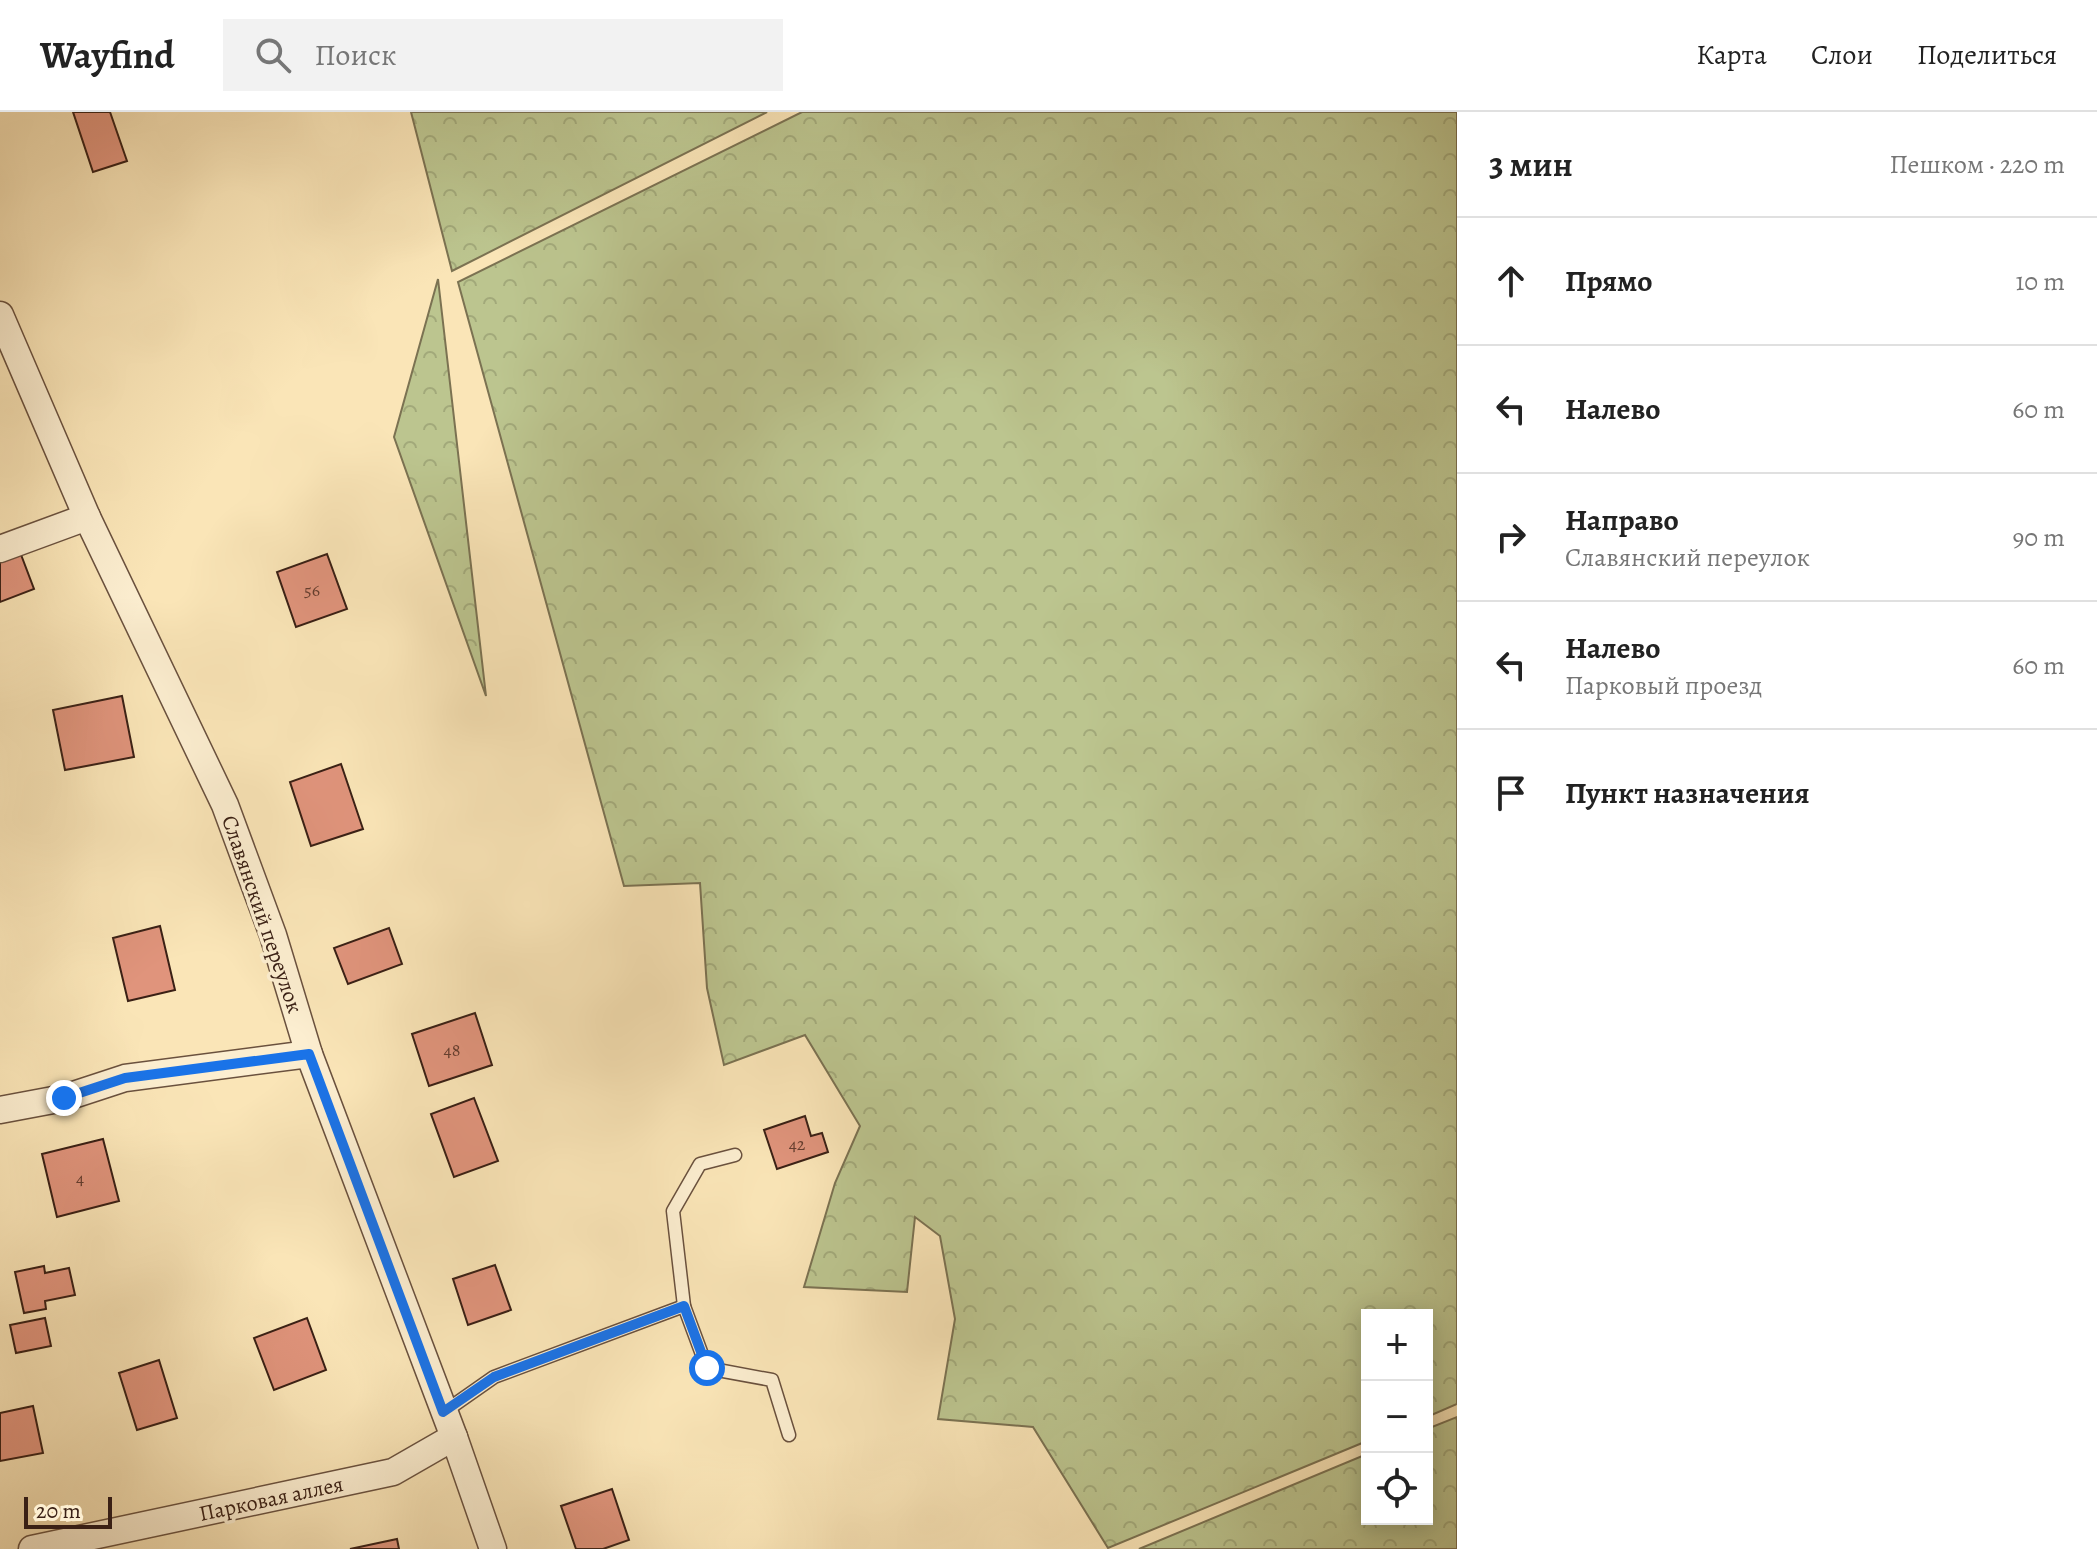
<!DOCTYPE html>
<html lang="ru">
<head>
<meta charset="utf-8">
<style>
  :root { --surface:#fff; --page:#f2f2f2; --text:#222; --muted:#767676; --line:#e0e0e0 }
  body { margin:0; font-family:Alegreya,serif; background:var(--page); color:var(--text) }
  .controls { position:absolute; right:24px; bottom:24px; display:grid; overflow:hidden; border-radius:0px; box-shadow:0 4px 20px #0003 }
  .controls button { width:72px; height:72px; display:grid; place-items:center; padding:0; border:0; border-bottom:2px solid var(--line); background:var(--surface); color:var(--text); font:40px sans-serif }
  .scale { position:absolute; left:24px; bottom:20px; width:88px; box-sizing:border-box; padding-left:8px; border:4px solid #3a2015; border-top:0; font-size:22px; line-height:28px; white-space:nowrap; color:#3a2015; -webkit-text-stroke:6px #fceed0; paint-order:stroke }
  .stop { position:absolute; width:24px; height:24px; margin:-18px; border:6px solid #1a73e8; border-radius:50%; background:#fff }
  .stop.end { background:#1a73e8; border-color:#fff; box-shadow:0 2px 8px #0008 }
  .list { margin:0; padding:0; list-style:none }
  h2 { display:flex; justify-content:space-between; align-items:center; height:104px; margin:0; padding:0 32px; font-size:34px }
  h2 small { font-size:26px; font-weight:400; color:var(--muted) }
  .list li { display:grid; grid-template-columns:52px 1fr auto; gap:24px; align-items:center; box-sizing:border-box; height:128px; padding:0 32px; border-top:2px solid var(--line) }
  .list b { display:block; font-size:30px; white-space:nowrap }
  .list p { margin:0; font-size:26px; white-space:nowrap; color:var(--muted) }
  .list em { font-size:26px; font-style:normal; color:var(--muted) }
  .icon { flex:none; width:44px; height:44px; fill:none; stroke:currentColor; stroke-width:2; stroke-linecap:round; stroke-linejoin:round }
  .map { position:relative; flex:none; width:1457px; height:1437px; overflow:hidden }
  header { display:flex; align-items:center; gap:48px; box-sizing:border-box; height:112px; padding:0 40px; background:var(--surface); border-bottom:2px solid var(--line) }
  header strong { font-size:38px }
  nav { display:flex; gap:44px; margin-inline-start:auto; font-size:28px }
  .search { width:560px; height:72px; background:var(--page); display:flex; align-items:center; gap:20px; box-sizing:border-box; padding:0 28px; border-radius:0px; color:var(--muted); font-size:30px }
  main { display:flex }
  aside { flex:1; background:var(--surface) }
  .map>svg:first-child { display:block }
  .forest { fill:url(#forest-crowns); stroke:#7b7252; stroke-width:2 }
  .building { fill:#e0947c; stroke:#3a2015; stroke-width:2 }
  .lines { fill:none; stroke-linecap:round; stroke-linejoin:round }
  .lane-casing { stroke:#6a513e; stroke-width:15 }
  .street-casing { stroke:#6a513e; stroke-width:29 }
  .lane { stroke:#fceed0; stroke-width:12 }
  .street { stroke:#fceed0; stroke-width:26 }
  .route { stroke:#1a73e8; stroke-width:10 }
  .labels { text-anchor:middle; stroke-width:7; stroke-linejoin:round; paint-order:stroke }
  .number-label { font-size:18px; fill:#643d2f }
  .street-label { font-size:22px; fill:#3a2015; stroke:#fceed0 }
</style>
</head>
<body>
<header>
<strong>Wayfind</strong>
<div class="search"><svg class="icon" aria-label="search" viewBox="0 0 24 24"><circle cx="10" cy="10" r="6"/><path d="M15 15l6 6"/></svg>Поиск</div>
<nav><a>Карта</a><a>Слои</a><a>Поделиться</a></nav>
</header>
<main>
<div class="map">
<svg width="1457" height="1437" viewBox="0 0 1457 1437">
  <defs>
    <pattern id="forest-crowns" width="20" height="18" patternUnits="userSpaceOnUse" patternTransform="scale(2)"><rect width="20" height="18" fill="#bcc58f"/><path d="M2 6a3 3 0 1 1 6 0M12 15a3 3 0 1 1 6 0" fill="none" stroke="#a2a97a"/></pattern>
  </defs>
  <rect width="100%" height="100%" fill="#fae5b7"/>
  <filter id="stains"><feTurbulence type="fractalNoise" baseFrequency=".0025" numOctaves="4"/><feColorMatrix values="0 0 0 0 .2 0 0 0 0 .09 0 0 0 0 .02 0 0 0 .5 -.17"/></filter>
  <radialGradient id="worn" r=".72"><stop offset=".6" stop-color="#630" stop-opacity="0"/><stop offset="1" stop-color="#630" stop-opacity=".3"/></radialGradient>
  <g class="forest">
    <polygon points="411,0 767,0 452,159"/>
    <polygon points="802,0 1457,0 1457,1292 1427,1305 1427,1203 1367,1203 1367,1329 1108,1436 1033,1315 938,1307 955,1207 940,1124 915,1105 907,1180 804,1175 835,1071 860,1014 805,923 724,953 707,876 700,771 624,774 458,170"/>
    <polygon points="438,167 486,584 394,325"/>
    <polygon points="1457,1305 1457,1437 1139,1437 1367,1342 1367,1407 1427,1407 1427,1317"/>
  </g>
  <g class="building">
    <polygon points="73,0 110,0 127,49 93,60"/>
    <polygon points="20,440 34,477 0,490 0,448"/>
    <polygon points="327,442 347,497 296,515 277,460"/>
    <polygon points="122,584 134,645 65,658 53,598"/>
    <polygon points="341,652 363,717 311,734 290,670"/>
    <polygon points="160,814 175,878 128,889 113,826"/>
    <polygon points="389,816 402,852 348,872 334,836"/>
    <polygon points="475,901 492,953 429,974 412,922"/>
    <polygon points="474,986 498,1049 454,1065 431,1002"/>
    <polygon points="805,1004 811,1024 822,1021 828,1040 777,1057 764,1018"/>
    <polygon points="103,1027 119,1089 57,1105 42,1042"/>
    <polygon points="495,1153 511,1198 468,1213 453,1167"/>
    <polygon points="44,1154 45,1161 69,1156 75,1183 45,1189 46,1197 24,1201 15,1160"/>
    <polygon points="45,1206 51,1234 16,1241 10,1213"/>
    <polygon points="307,1206 326,1258 274,1278 254,1226"/>
    <polygon points="159,1248 177,1306 137,1318 119,1261"/>
    <polygon points="33,1294 43,1341 0,1349 0,1301"/>
    <polygon points="612,1377 629,1428 603,1437 576,1437 561,1394"/>
    <polygon points="397,1427 399,1437 350,1437"/>
  </g>
  <g class="lines">
    <g class="lane-casing">
      <g id="lane">
        <polyline points="735,1043 700,1052 673,1099 684,1194 707,1256 772,1268 789,1323"/>
        <polyline points="444,1300 494,1265 684,1194"/>
      </g>
    </g>
    <g class="street-casing">
      <g id="street">
        <polyline points="0,203 87,405 225,693 273,823 309,942 454,1325 493,1437"/>
        <polyline points="0,437 87,405"/>
        <polyline points="0,998 64,986 125,966 309,942"/>
        <polyline points="32,1437 393,1360 454,1325"/>
      </g>
    </g>
    <use href="#lane" class="lane"/>
    <use href="#street" class="street"/>
  </g>
  <g class="lines">
    <polyline class="route" points="64,986 125,966 309,942 443,1300 494,1265 684,1194 707,1256"/>
  </g>
  <g class="labels">
    <g class="number-label">
      <text x="312" y="484">56</text>
      <text x="452" y="944">48</text>
      <text x="797" y="1038">42</text>
      <text x="80" y="1072">4</text>
    </g>
    <g class="street-label">
      <text transform="translate(263 802) rotate(71)" y="8">Славянский переулок</text>
      <text transform="translate(271 1386) rotate(-12)" y="8">Парковая аллея</text>
    </g>
  </g>
  <rect width="100%" height="100%" filter="url(#stains)"/>
  <rect width="100%" height="100%" fill="url(#worn)"/>
</svg>
<div class="controls">
<button>+</button>
<button>−</button>
<button><svg class="icon" aria-label="locate" viewBox="0 0 24 24"><circle cx="12" cy="12" r="6"/><path d="M12 2v4M12 18v4M2 12h4M18 12h4"/></svg></button>
</div>
<div class="scale">20 m</div>
<div class="stop" style="left:707px;top:1256px"></div>
<div class="stop end" style="left:64px;top:986px"></div>
</div>
<aside>
<h2>3 мин<small>Пешком · 220 m</small></h2>
<ul class="list">
<li><svg class="icon" aria-label="ahead" viewBox="0 0 24 24"><path d="M12 20V5M6 11l6-6 6 6"/></svg><div><b>Прямо</b></div><em>10 m</em></li>
<li><svg class="icon" aria-label="left" viewBox="0 0 24 24"><path d="M17 20v-9H6M10 6l-5 5 5 5"/></svg><div><b>Налево</b></div><em>60 m</em></li>
<li><svg class="icon" aria-label="right" viewBox="0 0 24 24"><path d="M7 20v-9h11M14 6l5 5-5 5"/></svg><div><b>Направо</b><p>Славянский переулок</p></div><em>90 m</em></li>
<li><svg class="icon" aria-label="left" viewBox="0 0 24 24"><path d="M17 20v-9H6M10 6l-5 5 5 5"/></svg><div><b>Налево</b><p>Парковый проезд</p></div><em>60 m</em></li>
<li><svg class="icon" aria-label="arrive" viewBox="0 0 24 24"><path d="M6 21V4h12l-3 4 3 4H6"/></svg><div><b>Пункт назначения</b></div></li>
</ul>
</aside>
</main>
</body>
</html>
